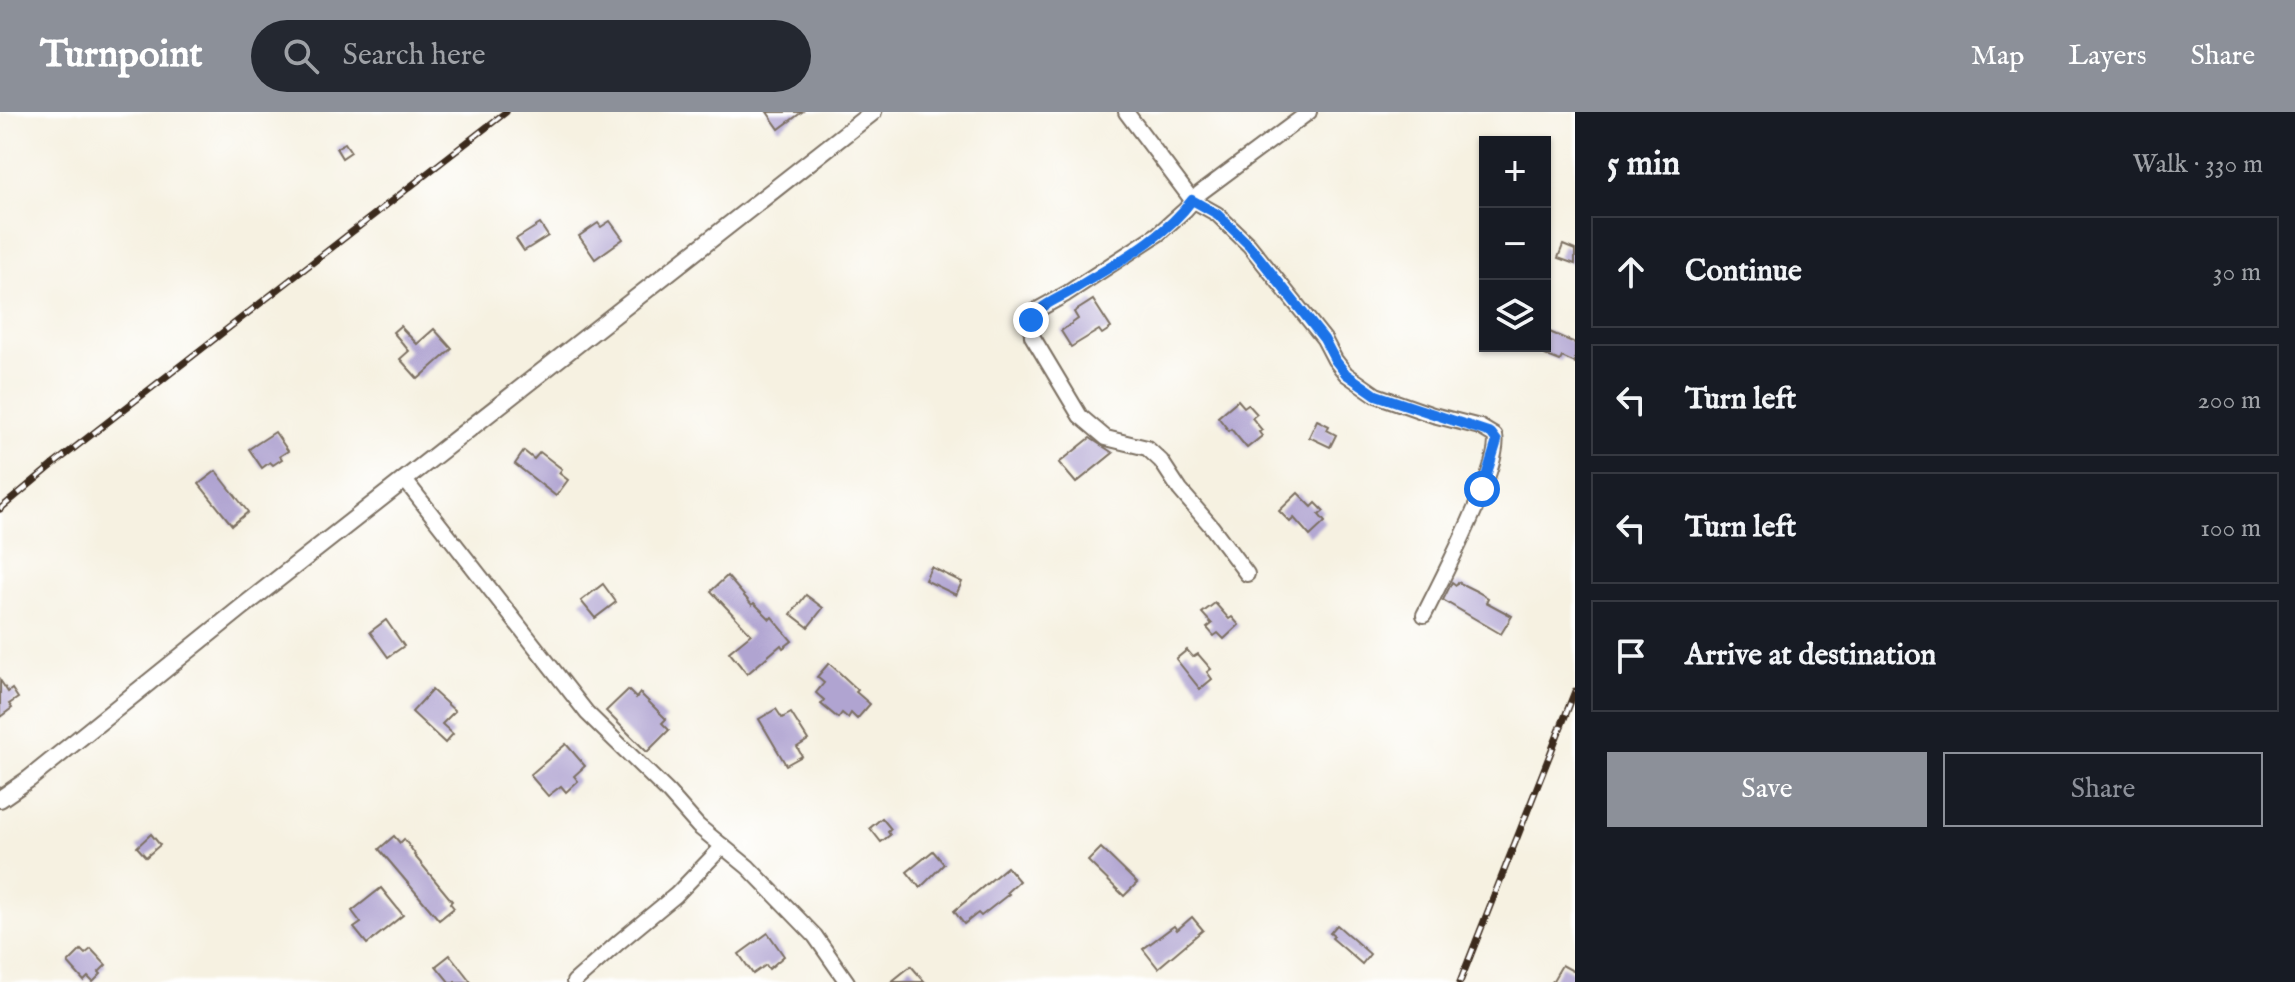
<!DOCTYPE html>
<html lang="en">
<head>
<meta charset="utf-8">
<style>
  :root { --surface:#171b24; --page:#242831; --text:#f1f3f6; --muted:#9ea1a6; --line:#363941; --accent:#8c9099 }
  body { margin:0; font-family:"IM FELL English",serif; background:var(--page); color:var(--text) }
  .controls { position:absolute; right:24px; top:24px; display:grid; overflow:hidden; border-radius:0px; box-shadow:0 2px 6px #0004 }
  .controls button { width:72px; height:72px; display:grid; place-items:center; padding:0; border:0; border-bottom:2px solid var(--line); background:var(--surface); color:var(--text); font:40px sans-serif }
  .stop { position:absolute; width:24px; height:24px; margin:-18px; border:6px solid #1a73e8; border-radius:50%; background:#fff }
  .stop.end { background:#1a73e8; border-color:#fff; box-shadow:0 2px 8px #0008 }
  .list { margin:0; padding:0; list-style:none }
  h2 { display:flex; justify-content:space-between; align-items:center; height:104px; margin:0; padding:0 32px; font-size:34px }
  h2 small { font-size:26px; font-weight:400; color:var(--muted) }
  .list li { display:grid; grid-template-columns:52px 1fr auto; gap:24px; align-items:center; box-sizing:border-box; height:112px; margin:0 16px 16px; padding:0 16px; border:2px solid var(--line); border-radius:0px }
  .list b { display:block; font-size:30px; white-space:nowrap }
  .list em { font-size:26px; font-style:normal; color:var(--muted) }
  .actions { display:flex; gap:16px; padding:24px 32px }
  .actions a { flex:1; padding:18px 0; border:2px solid var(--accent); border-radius:0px; text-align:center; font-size:28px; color:var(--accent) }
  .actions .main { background:var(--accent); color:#fff }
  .icon { flex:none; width:44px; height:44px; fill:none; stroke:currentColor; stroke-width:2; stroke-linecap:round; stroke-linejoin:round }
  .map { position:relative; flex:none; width:1575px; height:870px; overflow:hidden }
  header { display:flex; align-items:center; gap:48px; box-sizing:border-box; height:112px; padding:0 40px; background:var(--accent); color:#fff }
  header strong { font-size:38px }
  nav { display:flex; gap:44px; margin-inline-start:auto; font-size:28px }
  .search { width:560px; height:72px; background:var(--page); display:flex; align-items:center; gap:20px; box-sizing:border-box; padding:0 28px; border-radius:44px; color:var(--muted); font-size:30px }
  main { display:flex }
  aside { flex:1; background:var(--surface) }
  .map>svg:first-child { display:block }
  .building { fill:#b0a4d1 }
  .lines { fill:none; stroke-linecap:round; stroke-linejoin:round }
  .minor-casing { stroke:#7c7062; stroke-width:18 }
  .tertiary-casing { stroke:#7c7062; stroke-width:20 }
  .minor { stroke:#fff; stroke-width:14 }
  .tertiary { stroke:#fff; stroke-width:16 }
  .rail-casing { stroke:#3b2a1e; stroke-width:7 }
  .rail { stroke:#fff; stroke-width:4; stroke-dasharray:12; stroke-linecap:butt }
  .route { stroke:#1a73e8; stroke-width:10 }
</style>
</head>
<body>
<header>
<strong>Turnpoint</strong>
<div class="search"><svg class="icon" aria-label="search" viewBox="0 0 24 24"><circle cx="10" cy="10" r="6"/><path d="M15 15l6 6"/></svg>Search here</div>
<nav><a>Map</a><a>Layers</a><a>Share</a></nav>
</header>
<main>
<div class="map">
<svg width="1575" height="870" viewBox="0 0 1575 870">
  <rect width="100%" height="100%" fill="#fff"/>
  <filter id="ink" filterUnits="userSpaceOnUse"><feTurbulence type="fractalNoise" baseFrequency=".0125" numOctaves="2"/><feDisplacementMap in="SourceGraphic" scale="16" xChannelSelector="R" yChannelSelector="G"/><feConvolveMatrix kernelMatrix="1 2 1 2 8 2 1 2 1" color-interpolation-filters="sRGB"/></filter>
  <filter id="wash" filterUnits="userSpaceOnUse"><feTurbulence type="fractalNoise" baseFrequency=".006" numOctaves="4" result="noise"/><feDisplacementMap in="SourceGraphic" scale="32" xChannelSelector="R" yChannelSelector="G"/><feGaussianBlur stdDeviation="1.8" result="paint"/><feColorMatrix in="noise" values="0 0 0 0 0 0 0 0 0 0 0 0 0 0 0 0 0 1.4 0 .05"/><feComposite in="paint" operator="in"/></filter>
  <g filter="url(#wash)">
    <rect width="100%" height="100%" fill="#f6f1e1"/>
    <g id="blocks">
      <g class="building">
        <polygon points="767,0 802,0 779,17"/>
        <polygon points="345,31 351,40 342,46 336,36"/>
        <polygon points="610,109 623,127 595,147 579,124 598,111 601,115"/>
        <polygon points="540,112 548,124 524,139 516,127"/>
        <polygon points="1563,133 1575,138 1575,152 1558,146"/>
        <polygon points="1093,188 1111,216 1102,222 1099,218 1071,235 1061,219 1078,207 1074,200"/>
        <polygon points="400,214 417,232 434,217 452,237 418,267 400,247 409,239 393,220"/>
        <polygon points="1545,218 1575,231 1575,251 1562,245 1560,249 1545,243"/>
        <polygon points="1238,288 1244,295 1248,292 1257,302 1252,306 1262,318 1259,320 1262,324 1247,336 1231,317 1229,319 1218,305"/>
        <polygon points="1317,308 1329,314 1327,318 1336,323 1330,335 1309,325"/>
        <polygon points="275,320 288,339 280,344 282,347 273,353 270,350 262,356 249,337"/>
        <polygon points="1090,326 1113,341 1076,371 1059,351"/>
        <polygon points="524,339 534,347 540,340 562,357 559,361 568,368 556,384 515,352"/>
        <polygon points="216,359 248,400 232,413 199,372"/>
        <polygon points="1298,381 1312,395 1316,391 1324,399 1319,403 1325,410 1310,424 1294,406 1290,410 1279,399"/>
        <polygon points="931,455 962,470 956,483 925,468"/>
        <polygon points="727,464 752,493 754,491 770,507 772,505 792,529 783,536 781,533 747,562 729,540 751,522 711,479"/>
        <polygon points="1452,470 1456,473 1458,470 1476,479 1488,486 1486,490 1512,504 1501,522 1443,488"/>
        <polygon points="603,472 616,490 595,506 581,489"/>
        <polygon points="806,483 823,496 808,515 791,502"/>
        <polygon points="1215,491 1229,507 1232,505 1239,513 1224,527 1218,521 1214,524 1207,516 1212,512 1202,501"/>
        <polygon points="386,508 404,534 388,545 370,520"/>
        <polygon points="1187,538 1193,545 1198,542 1211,557 1207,560 1212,567 1200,577 1176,547"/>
        <polygon points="829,551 858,578 856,580 870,592 857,607 851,601 848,606 842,601 838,606 821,592 824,588 816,581 824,571 817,565"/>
        <polygon points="0,568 8,580 12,577 18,586 9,592 12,596 0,605"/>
        <polygon points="432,578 455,599 442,612 453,622 445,631 412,600"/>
        <polygon points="628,578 636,586 640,581 666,607 662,611 669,618 647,640 606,599"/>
        <polygon points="776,597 782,606 791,601 808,628 797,635 802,644 786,653 759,607"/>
        <polygon points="566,632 585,654 574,664 578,669 566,680 561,674 548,684 530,663"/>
        <polygon points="882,706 891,717 888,720 890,723 881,730 870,716"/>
        <polygon points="151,722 160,733 146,745 137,735"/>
        <polygon points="394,724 400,731 404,727 415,742 414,743 452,789 450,791 454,796 439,808 379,737"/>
        <polygon points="1101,736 1137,771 1124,784 1088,749"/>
        <polygon points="933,739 944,752 920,776 907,760"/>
        <polygon points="1007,755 1019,769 1007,780 1009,782 981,804 978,801 964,812 954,799"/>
        <polygon points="381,776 403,803 367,832 354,816 361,811 352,799"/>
        <polygon points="1192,805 1203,818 1158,856 1143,837 1174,814 1177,818"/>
        <polygon points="1337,813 1370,842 1362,852 1332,826 1334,824 1330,821"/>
        <polygon points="768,821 784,844 769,857 766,853 753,862 739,842"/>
        <polygon points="91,837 106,853 99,860 101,862 93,870 88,865 84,869 68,851 81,838 85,842"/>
        <polygon points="450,843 471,870 449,870 436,854"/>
        <polygon points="1562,853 1575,860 1575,870 1552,870"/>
        <polygon points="911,854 925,870 891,870"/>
      </g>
    </g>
  </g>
  <g filter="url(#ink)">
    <use href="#blocks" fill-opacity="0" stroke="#7c7062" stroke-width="2"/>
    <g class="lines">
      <g class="minor-casing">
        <g id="minor">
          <path d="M1126,0L1192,88L1217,102L1249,133L1324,227L1335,248L1346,262L1376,283L1433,303L1480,315L1495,324C1503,351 1439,473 1424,503"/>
          <polyline points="404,367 587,601 669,681 698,714 748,755 815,824 847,870"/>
          <polyline points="1247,462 1211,414 1180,378 1161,349 1147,336 1106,326 1080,304 1032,224 1031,208 1037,198 1066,182 1158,122 1185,98 1200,81 1309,0"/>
          <polyline points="574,870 619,830 676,783 723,734"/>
        </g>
      </g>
      <g class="tertiary-casing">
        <polyline id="tertiary" points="0,687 29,667 241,496 873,0"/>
      </g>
      <use href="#minor" class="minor"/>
      <use href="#tertiary" class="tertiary"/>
      <g class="rail-casing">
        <g id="rail">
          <polyline points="0,397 55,351 506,0"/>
          <polyline points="1460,870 1575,579"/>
        </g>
      </g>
      <use href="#rail" class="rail"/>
    </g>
  </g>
  <g class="lines" filter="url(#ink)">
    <path class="route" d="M1031,208C1040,193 1056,188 1071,179C1112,153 1163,128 1192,88L1217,102L1249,133L1324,227L1335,248L1346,262L1376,283L1491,321L1497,329L1482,377"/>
  </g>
</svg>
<div class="controls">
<button>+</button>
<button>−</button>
<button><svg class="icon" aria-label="layers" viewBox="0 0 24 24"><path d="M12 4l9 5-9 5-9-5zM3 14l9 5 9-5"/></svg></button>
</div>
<div class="stop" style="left:1482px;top:377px"></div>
<div class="stop end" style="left:1031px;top:208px"></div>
</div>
<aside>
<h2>5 min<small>Walk · 330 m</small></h2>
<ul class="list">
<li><svg class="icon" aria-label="ahead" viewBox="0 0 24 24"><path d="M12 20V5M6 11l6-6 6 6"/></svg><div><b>Continue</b></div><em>30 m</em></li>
<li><svg class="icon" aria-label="left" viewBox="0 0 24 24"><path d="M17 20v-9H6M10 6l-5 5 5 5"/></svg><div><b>Turn left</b></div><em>200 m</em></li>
<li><svg class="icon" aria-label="left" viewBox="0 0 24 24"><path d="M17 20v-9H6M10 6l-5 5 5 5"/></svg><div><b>Turn left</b></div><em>100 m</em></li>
<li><svg class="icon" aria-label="arrive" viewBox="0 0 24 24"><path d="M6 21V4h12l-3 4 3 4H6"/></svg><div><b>Arrive at destination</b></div></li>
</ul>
<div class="actions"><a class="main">Save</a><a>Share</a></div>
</aside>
</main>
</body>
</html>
